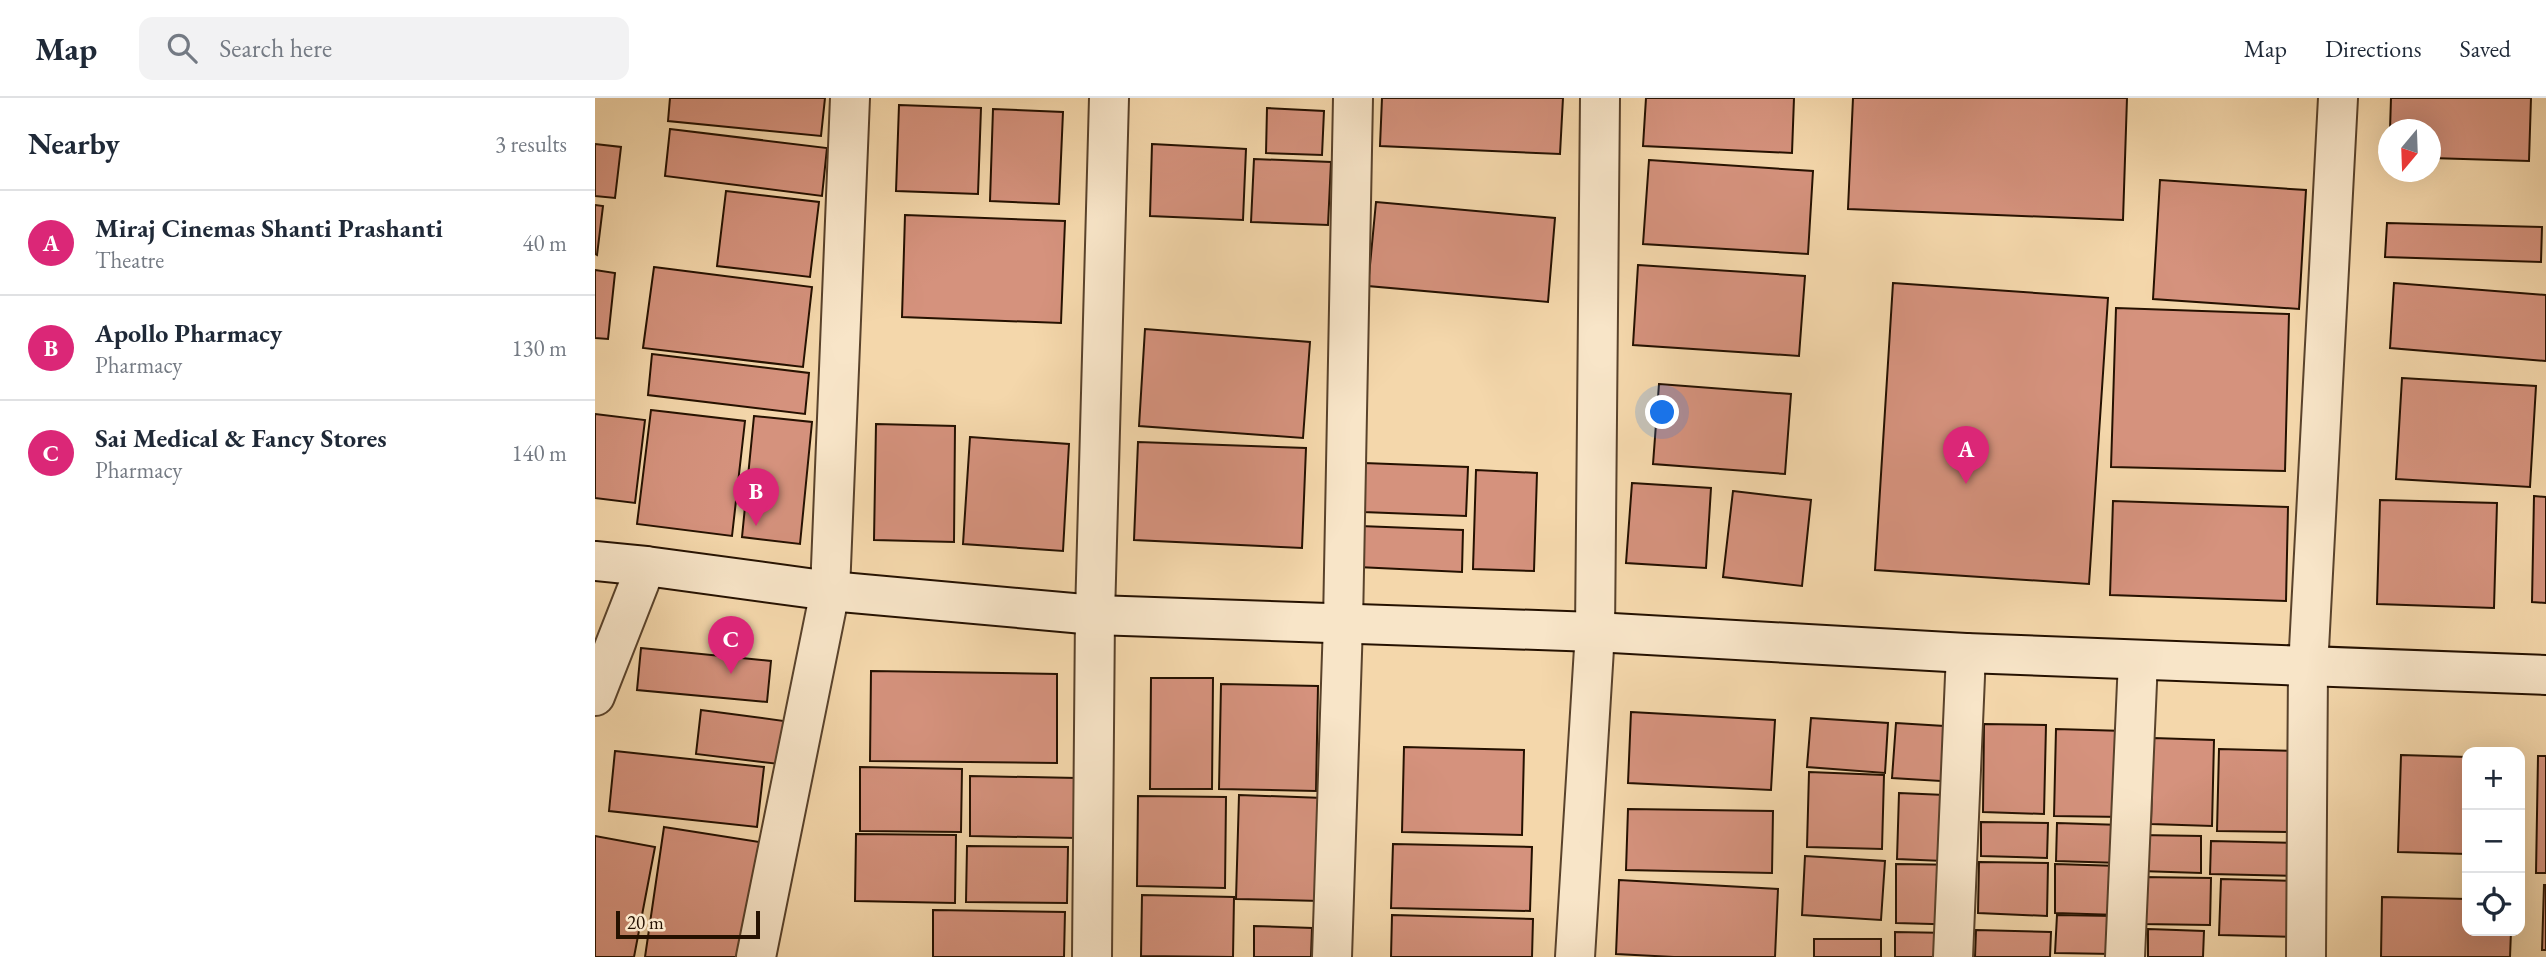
<!DOCTYPE html>
<html lang="en">
<head>
<meta charset="utf-8">
<style>
  :root { --surface:#fff; --page:#f2f2f3; --text:#1f2937; --muted:#747a83; --line:#e0e1e3; --accent:#db2777 }
  body { margin:0; font-family:"EB Garamond",serif; background:var(--page); color:var(--text) }
  .controls { position:absolute; right:21px; bottom:21px; display:grid; overflow:hidden; border-radius:14px; box-shadow:0 7px 28px #0002 }
  .controls button { width:63px; height:63px; display:grid; place-items:center; padding:0; border:0; border-bottom:2px solid var(--line); background:var(--surface); color:var(--text); font:35px sans-serif }
  .compass { position:absolute; left:1783px; top:21px; width:63px; height:63px; border-radius:50%; background:var(--surface); box-shadow:0 7px 28px #0002; rotate:199deg }
  .scale { position:absolute; left:21px; bottom:18px; width:144px; box-sizing:border-box; padding-left:7px; border:4px solid #251100; border-top:0; font-size:19px; line-height:24px; white-space:nowrap; color:#251100; -webkit-text-stroke:5px #f8e5c8; paint-order:stroke }
  .you { position:absolute; left:1068px; top:315px; width:24px; height:24px; margin:-18px; border:5px solid #fff; border-radius:50%; background:#1a73e8; box-shadow:0 0 0 10px #1a73e833 }
  .badge { display:grid; place-items:center; width:46px; height:46px; border-radius:50%; background:var(--accent); color:#fff; font-size:23px; font-weight:700 }
  .pin { position:absolute; translate:-50% -58px; filter:drop-shadow(0 2px 4px #0008) }
  .pin::after { content:''; position:absolute; top:37px; width:24px; height:21px; background:inherit; clip-path:polygon(0 0,100% 0,50% 100%) }
  .list { margin:0; padding:0; list-style:none }
  h2 { display:flex; justify-content:space-between; align-items:center; height:91px; margin:0; padding:0 28px; font-size:30px }
  h2 small { font-size:23px; font-weight:400; color:var(--muted) }
  .list li { display:grid; grid-template-columns:46px 1fr auto; gap:21px; align-items:center; box-sizing:border-box; height:105px; padding:0 28px; border-top:2px solid var(--line) }
  .list b { display:block; font-size:26px; white-space:nowrap }
  .list p { margin:0; font-size:23px; white-space:nowrap; color:var(--muted) }
  .list em { font-size:23px; font-style:normal; color:var(--muted) }
  .icon { flex:none; width:38px; height:38px; fill:none; stroke:currentColor; stroke-width:2; stroke-linecap:round; stroke-linejoin:round }
  .map { position:relative; flex:none; width:1951px; height:859px; overflow:hidden }
  header { display:flex; align-items:center; gap:42px; box-sizing:border-box; height:98px; padding:0 35px; background:var(--surface); border-bottom:2px solid var(--line) }
  header strong { font-size:33px }
  nav { display:flex; gap:38px; margin-inline-start:auto; font-size:24px }
  .search { width:490px; height:63px; background:var(--page); display:flex; align-items:center; gap:18px; box-sizing:border-box; padding:0 24px; border-radius:14px; color:var(--muted); font-size:26px }
  main { display:flex }
  aside { flex:1; background:var(--surface) }
  .map>svg:first-child { display:block }
  .building { fill:#d5927d; stroke:#251100; stroke-width:2 }
  .lines { fill:none; stroke-linecap:round; stroke-linejoin:round }
  .street-casing { stroke:#59422b; stroke-width:42 }
  .secondary-casing { stroke:#251100; stroke-width:42 }
  .street { stroke:#f8e5c8; stroke-width:38 }
  .secondary { stroke:#f8e5c8; stroke-width:38 }
</style>
</head>
<body>
<header>
<strong>Map</strong>
<div class="search"><svg class="icon" aria-label="search" viewBox="0 0 24 24"><circle cx="10" cy="10" r="6"/><path d="M15 15l6 6"/></svg>Search here</div>
<nav><a>Map</a><a>Directions</a><a>Saved</a></nav>
</header>
<main>
<aside>
<h2>Nearby<small>3 results</small></h2>
<ul class="list">
<li><span class="badge">A</span><div><b>Miraj Cinemas Shanti Prashanti</b><p>Theatre</p></div><em>40 m</em></li>
<li><span class="badge">B</span><div><b>Apollo Pharmacy</b><p>Pharmacy</p></div><em>130 m</em></li>
<li><span class="badge">C</span><div><b>Sai Medical &amp; Fancy Stores</b><p>Pharmacy</p></div><em>140 m</em></li>
</ul>
</aside>
<div class="map">
<svg width="1951" height="859" viewBox="0 0 1951 859">
  <rect width="100%" height="100%" fill="#f4d7ab"/>
  <filter id="stains"><feTurbulence type="fractalNoise" baseFrequency=".00286" numOctaves="4"/><feColorMatrix values="0 0 0 0 .2 0 0 0 0 .09 0 0 0 0 .02 0 0 0 .5 -.17"/></filter>
  <radialGradient id="worn" r=".72"><stop offset=".6" stop-color="#630" stop-opacity="0"/><stop offset="1" stop-color="#630" stop-opacity=".3"/></radialGradient>
  <g class="building">
    <polygon points="75,0 230,0 226,38 73,23"/>
    <polygon points="787,0 968,0 965,56 785,48"/>
    <polygon points="1051,0 1199,0 1197,55 1048,48"/>
    <polygon points="1258,0 1532,0 1528,122 1253,111"/>
    <polygon points="1796,0 1936,0 1934,63 1836,60 1836,32 1795,32"/>
    <polygon points="304,7 386,10 383,96 301,93"/>
    <polygon points="672,10 729,13 727,57 671,55"/>
    <polygon points="398,11 468,14 464,106 395,103"/>
    <polygon points="75,31 232,50 227,98 70,78"/>
    <polygon points="0,46 26,49 20,100 0,98"/>
    <polygon points="557,46 651,51 648,122 555,118"/>
    <polygon points="659,61 736,64 733,127 656,124"/>
    <polygon points="1054,62 1218,73 1213,156 1048,146"/>
    <polygon points="1565,82 1711,92 1704,211 1558,201"/>
    <polygon points="131,93 224,104 215,179 122,168"/>
    <polygon points="781,104 960,120 953,204 773,188"/>
    <polygon points="0,107 8,108 2,157 0,156"/>
    <polygon points="310,117 470,123 466,225 307,219"/>
    <polygon points="1792,125 1947,129 1946,164 1790,159"/>
    <polygon points="1043,167 1210,178 1204,258 1038,247"/>
    <polygon points="59,169 217,189 208,269 48,250"/>
    <polygon points="0,172 20,175 13,241 0,240"/>
    <polygon points="1298,185 1513,200 1494,486 1280,472"/>
    <polygon points="1799,185 1951,197 1951,263 1795,250"/>
    <polygon points="1521,210 1694,216 1690,373 1516,369"/>
    <polygon points="550,231 715,244 708,340 544,328"/>
    <polygon points="57,256 214,275 210,316 53,297"/>
    <polygon points="1807,280 1941,288 1935,389 1801,381"/>
    <polygon points="1064,286 1196,296 1190,376 1058,366"/>
    <polygon points="56,312 150,323 137,438 42,426"/>
    <polygon points="0,316 50,322 40,405 0,400"/>
    <polygon points="159,318 217,324 205,446 147,439"/>
    <polygon points="281,326 360,328 359,444 279,442"/>
    <polygon points="375,339 474,346 468,453 368,446"/>
    <polygon points="543,344 711,350 707,450 539,442"/>
    <polygon points="769,365 873,369 871,418 768,414"/>
    <polygon points="881,372 942,375 939,473 878,471"/>
    <polygon points="1037,385 1116,390 1111,470 1031,465"/>
    <polygon points="1138,393 1216,402 1207,488 1128,479"/>
    <polygon points="1939,398 1951,399 1951,505 1937,504"/>
    <polygon points="1785,402 1902,405 1899,510 1782,506"/>
    <polygon points="1518,403 1693,409 1691,503 1515,497"/>
    <polygon points="765,428 868,432 867,474 763,469"/>
    <polygon points="46,550 176,563 172,604 42,592"/>
    <polygon points="276,573 462,576 462,665 275,663"/>
    <polygon points="556,580 618,580 617,691 555,691"/>
    <polygon points="626,586 723,588 721,693 624,691"/>
    <polygon points="106,612 189,623 184,666 101,656"/>
    <polygon points="1036,614 1180,622 1176,692 1033,685"/>
    <polygon points="1216,620 1293,625 1290,675 1212,669"/>
    <polygon points="1301,625 1365,629 1362,684 1297,680"/>
    <polygon points="1389,626 1451,627 1449,716 1388,714"/>
    <polygon points="1461,631 1530,633 1528,719 1459,718"/>
    <polygon points="1558,640 1619,642 1617,728 1556,726"/>
    <polygon points="809,649 929,652 927,737 807,734"/>
    <polygon points="1624,651 1702,653 1700,734 1622,733"/>
    <polygon points="20,653 169,669 162,729 14,713"/>
    <polygon points="1806,657 1872,659 1872,756 1803,754"/>
    <polygon points="1943,658 1951,658 1951,775 1941,775"/>
    <polygon points="265,669 367,671 366,734 265,733"/>
    <polygon points="1214,674 1289,677 1287,751 1212,749"/>
    <polygon points="375,678 482,680 482,740 375,738"/>
    <polygon points="1304,695 1373,698 1371,764 1302,761"/>
    <polygon points="644,697 728,700 725,803 641,801"/>
    <polygon points="543,698 631,699 630,790 542,788"/>
    <polygon points="1033,711 1178,713 1177,775 1031,772"/>
    <polygon points="1386,724 1453,725 1452,760 1386,758"/>
    <polygon points="1462,725 1527,727 1526,765 1461,763"/>
    <polygon points="69,729 170,745 152,859 50,859"/>
    <polygon points="261,736 361,737 360,805 260,803"/>
    <polygon points="1545,737 1606,738 1606,775 1545,773"/>
    <polygon points="0,738 60,749 39,859 0,859"/>
    <polygon points="1616,743 1703,745 1702,778 1615,776"/>
    <polygon points="798,746 937,749 935,813 796,810"/>
    <polygon points="372,748 473,749 472,805 371,804"/>
    <polygon points="1210,758 1290,763 1286,822 1207,817"/>
    <polygon points="1384,764 1453,765 1452,818 1383,815"/>
    <polygon points="1301,766 1372,767 1372,827 1301,825"/>
    <polygon points="1460,766 1524,768 1523,817 1460,815"/>
    <polygon points="1547,779 1616,780 1615,827 1546,826"/>
    <polygon points="1626,781 1706,783 1704,839 1624,837"/>
    <polygon points="1024,782 1183,791 1180,859 1079,859 1021,856"/>
    <polygon points="1949,787 1951,787 1951,852 1947,852"/>
    <polygon points="547,797 639,799 638,859 546,858"/>
    <polygon points="1787,799 1872,801 1872,833 1916,833 1915,859 1786,859"/>
    <polygon points="338,812 470,814 469,859 338,859"/>
    <polygon points="797,817 938,821 937,859 796,859"/>
    <polygon points="1462,817 1519,818 1518,856 1460,855"/>
    <polygon points="659,828 717,830 716,859 659,859"/>
    <polygon points="1553,831 1609,833 1608,859 1553,859"/>
    <polygon points="1381,832 1456,834 1455,859 1380,859"/>
    <polygon points="1300,834 1355,835 1354,859 1300,859"/>
    <rect x="1219" y="841" width="67" height="18"/>
  </g>
  <g class="lines">
    <g class="street-casing">
      <g id="street">
        <polyline points="0,598 51,468"/>
        <polyline points="161,859 235,493 255,0"/>
        <polyline points="497,859 500,517 514,0"/>
        <polyline points="737,859 748,525 758,0"/>
        <polyline points="980,859 1000,534 1005,0"/>
        <polyline points="1358,859 1371,555"/>
        <polyline points="1530,859 1543,562"/>
        <polyline points="1711,859 1713,570 1743,0"/>
      </g>
    </g>
    <g class="secondary-casing">
      <polyline id="secondary" points="0,463 51,468 235,493 500,517 1000,534 1371,555 1951,577"/>
    </g>
    <use href="#street" class="street"/>
    <use href="#secondary" class="secondary"/>
  </g>
  <rect width="100%" height="100%" filter="url(#stains)"/>
  <rect width="100%" height="100%" fill="url(#worn)"/>
</svg>
<div class="controls">
<button>+</button>
<button>−</button>
<button><svg class="icon" aria-label="locate" viewBox="0 0 24 24"><circle cx="12" cy="12" r="6"/><path d="M12 2v4M12 18v4M2 12h4M18 12h4"/></svg></button>
</div>
<svg class="compass" viewBox="-18 -18 36 36"><path d="M0-13l5 13h-10z" fill="#e53935"/><path d="M0 13l5-13h-10z" fill="#747a83"/></svg>
<div class="scale">20 m</div>
<div class="you"></div>
<div class="pin badge" style="left:1371px;top:386px">A</div>
<div class="pin badge" style="left:161px;top:428px">B</div>
<div class="pin badge" style="left:136px;top:576px">C</div>
</div>
</main>
</body>
</html>
